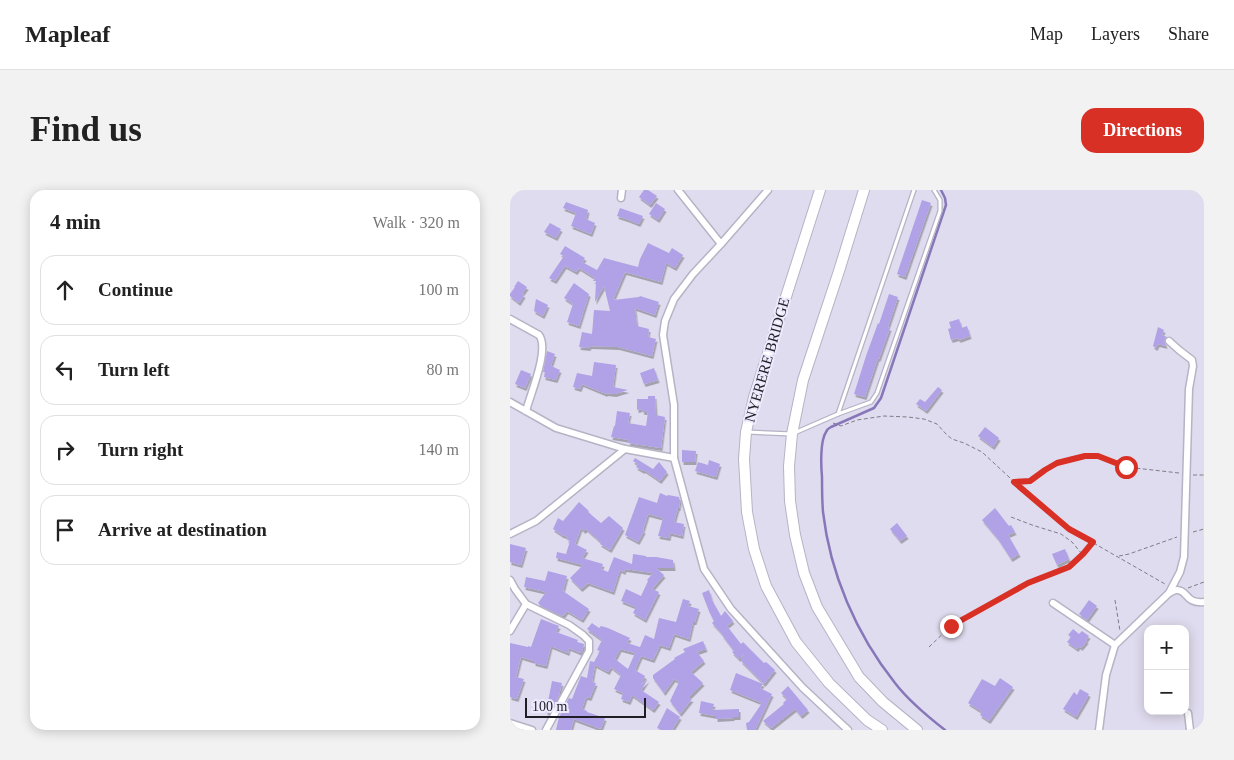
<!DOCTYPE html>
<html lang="en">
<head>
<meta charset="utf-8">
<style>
  :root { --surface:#fff; --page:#f2f2f2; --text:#222; --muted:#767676; --line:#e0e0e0; --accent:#d93025 }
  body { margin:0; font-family:Georgia,serif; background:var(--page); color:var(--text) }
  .controls { position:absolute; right:15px; bottom:15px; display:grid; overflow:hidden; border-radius:10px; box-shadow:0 2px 12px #0003 }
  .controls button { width:45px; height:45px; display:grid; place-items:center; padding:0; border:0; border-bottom:1px solid var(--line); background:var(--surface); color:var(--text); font:25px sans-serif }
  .scale { position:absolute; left:15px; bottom:12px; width:121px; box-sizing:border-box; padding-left:5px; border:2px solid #1f1e25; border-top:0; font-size:14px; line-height:18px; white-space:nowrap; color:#1f1e25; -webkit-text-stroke:4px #edeafd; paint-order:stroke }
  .stop { position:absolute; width:15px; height:15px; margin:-11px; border:4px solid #d93025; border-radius:50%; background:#fff }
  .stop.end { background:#d93025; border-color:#fff; box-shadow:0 1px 5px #0008 }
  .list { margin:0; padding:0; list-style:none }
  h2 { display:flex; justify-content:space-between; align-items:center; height:65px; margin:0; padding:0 20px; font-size:21px }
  h2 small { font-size:16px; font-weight:400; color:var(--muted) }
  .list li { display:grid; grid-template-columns:32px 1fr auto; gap:15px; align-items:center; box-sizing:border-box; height:70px; margin:0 10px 10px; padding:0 10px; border:1px solid var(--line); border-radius:15px }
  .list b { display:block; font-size:19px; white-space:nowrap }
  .list em { font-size:16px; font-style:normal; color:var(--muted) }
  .icon { flex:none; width:28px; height:28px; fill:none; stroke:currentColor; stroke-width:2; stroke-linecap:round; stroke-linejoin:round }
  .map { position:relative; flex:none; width:694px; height:540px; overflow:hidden; border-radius:15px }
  header { display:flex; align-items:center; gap:30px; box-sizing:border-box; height:70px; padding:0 25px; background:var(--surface); border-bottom:1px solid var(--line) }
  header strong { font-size:24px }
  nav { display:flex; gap:28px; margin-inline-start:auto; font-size:18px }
  .intro { display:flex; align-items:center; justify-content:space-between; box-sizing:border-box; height:120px; padding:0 30px }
  h1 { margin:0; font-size:35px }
  .button { padding:12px 22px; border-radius:15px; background:var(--accent); color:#fff; font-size:18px; font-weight:700 }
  main { display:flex; gap:30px; padding:0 30px }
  aside { flex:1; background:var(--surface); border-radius:15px; box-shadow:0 2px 12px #0003 }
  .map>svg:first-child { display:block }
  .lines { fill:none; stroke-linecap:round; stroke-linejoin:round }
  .stream { stroke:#8777b9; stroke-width:2.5 }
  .building { fill:#b1a1e6; fill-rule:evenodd; filter:url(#shadow) }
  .lane-casing { stroke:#b6b3c5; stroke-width:5.5 }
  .street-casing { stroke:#b6b3c5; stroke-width:9 }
  .primary-casing { stroke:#b6b3c5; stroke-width:12 }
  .path { stroke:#7e7c89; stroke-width:1; stroke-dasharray:4 2.5; stroke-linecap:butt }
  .lane { stroke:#fff; stroke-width:3 }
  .street { stroke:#fff; stroke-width:6 }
  .primary { stroke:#fff; stroke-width:10 }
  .route { stroke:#d93025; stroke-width:6 }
  .labels { text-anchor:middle; stroke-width:4; stroke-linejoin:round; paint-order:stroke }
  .street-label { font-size:15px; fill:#1f1e25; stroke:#edeafd }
</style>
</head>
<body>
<header>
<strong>Mapleaf</strong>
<nav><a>Map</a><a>Layers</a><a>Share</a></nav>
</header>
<div class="intro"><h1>Find us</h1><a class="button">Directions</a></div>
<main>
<aside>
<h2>4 min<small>Walk · 320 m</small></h2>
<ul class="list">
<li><svg class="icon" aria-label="ahead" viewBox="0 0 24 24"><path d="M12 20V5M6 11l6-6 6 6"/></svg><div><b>Continue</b></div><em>100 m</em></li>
<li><svg class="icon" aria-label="left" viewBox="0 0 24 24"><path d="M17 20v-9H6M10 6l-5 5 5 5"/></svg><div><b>Turn left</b></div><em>80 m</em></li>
<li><svg class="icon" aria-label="right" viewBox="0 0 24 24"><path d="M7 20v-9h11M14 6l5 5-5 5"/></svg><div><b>Turn right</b></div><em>140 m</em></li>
<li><svg class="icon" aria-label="arrive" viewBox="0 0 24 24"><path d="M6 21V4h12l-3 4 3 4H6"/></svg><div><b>Arrive at destination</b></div></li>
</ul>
</aside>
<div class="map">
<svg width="694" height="540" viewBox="0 0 694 540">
  <defs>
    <filter id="shadow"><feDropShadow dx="1.5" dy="3" stdDeviation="0" flood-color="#0004"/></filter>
  </defs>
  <rect width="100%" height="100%" fill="#e0dcef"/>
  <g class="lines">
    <path class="stream" d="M431,0L435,8L436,15L371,208L364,218L321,237C319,238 317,239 316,242C310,251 311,276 312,287C312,298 312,310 313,322C320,383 346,444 385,493C398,510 417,526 435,540"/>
  </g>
  <g class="building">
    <polygon points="134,0 138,0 147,6 140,15 129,7"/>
    <polygon points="412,10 421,13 395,87 387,84"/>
    <polygon points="56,12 78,20 76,29 85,33 81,44 61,36 66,23 53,18"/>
    <polygon points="146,13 155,19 148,30 139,24"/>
    <polygon points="110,18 133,26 129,34 119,30 107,26"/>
    <polygon points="40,33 51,39 46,48 34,42"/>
    <polygon points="138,53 159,63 162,58 173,65 165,78 156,73 151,92 115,82 103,110 129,107 130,106 149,112 145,125 125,118 127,136 139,139 138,147 146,149 142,166 108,157 80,156 79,158 69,157 72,142 82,144 84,120 100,121 94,96 85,112 86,91 83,91 85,88 69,78 66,82 55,76 45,91 39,88 54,66 50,64 55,56 75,68 72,72 87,80 94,68 128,77 130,69"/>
    <polygon points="8,91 17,97 12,104 14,105 9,113 0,106 0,104 5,97 4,97"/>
    <polygon points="64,93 79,104 69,136 57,132 63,114 54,108"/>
    <polygon points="379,104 388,107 378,137 380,138 369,169 368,168 355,207 344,204 356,166 368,133 369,134"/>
    <polygon points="26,109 38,115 33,126 24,121"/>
    <polygon points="449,129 452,138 457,136 460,146 449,150 448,148 441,150 438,139 441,138 439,132"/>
    <polygon points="648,137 654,140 652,145 657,147 654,150 656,156 648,154 646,158 643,156"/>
    <polygon points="37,161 45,164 41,176 50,180 46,190 34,187 35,182 33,182"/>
    <polygon points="84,172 106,175 103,197 118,200 105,204 96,203 96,204 72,194 70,199 63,197 67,183 82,186"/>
    <polygon points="144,178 148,190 134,194 130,183"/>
    <polygon points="11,180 21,184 15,198 5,194"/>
    <polygon points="428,197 432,200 416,221 406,214 410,209 415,212"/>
    <polygon points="138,206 145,206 146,225 155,227 151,258 118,253 119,250 101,247 104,236 105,236 107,221 120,223 118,233 136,236 138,222 133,222 132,219 127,220 127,209 138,209"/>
    <polygon points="475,237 489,248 483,257 468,246"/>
    <polygon points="172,260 186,261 185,272 172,272"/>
    <polygon points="125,268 143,279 149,272 157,282 150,291 134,280 133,281 126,277 128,274 123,271"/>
    <polygon points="199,270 210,274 206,287 185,281 188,272 198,275"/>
    <polygon points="150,303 157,306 158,305 169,307 170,311 169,318 168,318 164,332 174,334 172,346 160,343 159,348 148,346 153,328 138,324 133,340 134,341 128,352 115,345 129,307 147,313"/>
    <polygon points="69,312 79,321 78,322 91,333 99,326 113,338 100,360 90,354 91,352 76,339 74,341 71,338 65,354 77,360 72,368 93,374 91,379 98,382 104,367 122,374 123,364 136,366 136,367 146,367 163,370 164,378 146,378 154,385 142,399 149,402 135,430 123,423 126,417 111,411 116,399 131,406 138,391 137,390 143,383 115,379 114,382 110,380 103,402 78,393 71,399 60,388 73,375 46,368 47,362 56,364 60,351 57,350 58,347 52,345 43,339 48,328 53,331"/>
    <polygon points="485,318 499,336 501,335 505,342 498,345 509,364 501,369 488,349 472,330"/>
    <polygon points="387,333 397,346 390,351 380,339"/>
    <polygon points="0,354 16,358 11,375 0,372"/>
    <polygon points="555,359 559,369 547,375 542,364"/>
    <polygon points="38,381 57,386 53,401 79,419 72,430 57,421 53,426 31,416 28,413 36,402 14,397 16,387 35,391"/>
    <polygon points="199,400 202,410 211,426 215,421 223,431 217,436 231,454 233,452 254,473 256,472 265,480 254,494 231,471 234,464 229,469 222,462 224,461 212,445 213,445 202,433 204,431 199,421 192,403"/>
    <path d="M173,409L180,411L178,416L189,419L185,432H183L179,449L164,444L159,458L150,455L143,470L131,466L125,480L135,486L131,495L138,489L131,500L149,512L143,520L122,505L119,512L111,509L113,503L104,499L111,485L101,477L98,482L85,475L82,492L86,493L80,508L76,507L72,519L77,521V522L95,528L91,539L64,529L61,540H46L49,527L59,508L62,509L71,486L77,488L80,471L84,472L90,461L87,460L92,450L77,439L82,433L89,438L91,436L98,438L120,448L117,453L130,457L135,445L144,449L149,428L166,432ZM110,459L125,463L118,479L105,469Z"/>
    <polygon points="579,410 587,416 577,430 569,424"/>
    <polygon points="31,429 49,436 46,442 68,450 67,452 74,454 74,455 71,463 59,458 58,463 41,456 36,476 24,473 24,471 11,467 6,487 14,489 7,509 0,507 0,453 18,457 18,456 21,457"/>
    <polygon points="563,439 569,444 572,441 579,446 576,450 577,451 571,458 569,456 567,459 557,452 561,447 558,445"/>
    <polygon points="193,451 196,459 187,462 194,471 181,482 193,493 178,508 182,509 170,524 160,511 169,492 164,489 154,503 143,488 143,485 165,469 164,468 175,462 173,459"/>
    <polygon points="226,483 253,494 250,498 262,504 245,540 237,540 236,533 239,532 252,513 220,500"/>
    <polygon points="490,488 503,497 479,531 470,525 472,522 458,513 472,489 485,496"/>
    <polygon points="42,491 52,493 49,505 40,523 36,522"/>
    <polygon points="278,496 298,520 291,526 285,519 261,538 253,531 274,514 273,513 277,509 271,503"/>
    <polygon points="570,499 579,504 576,510 566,527 553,519 564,502 567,505"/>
    <polygon points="191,511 204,514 202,520 229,519 229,527 223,527 223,528 206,529 206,526 189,523"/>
    <polygon points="157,518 170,527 162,540 152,540 147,538"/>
  </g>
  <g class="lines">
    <g class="lane-casing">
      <g id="lane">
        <polyline points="328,224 404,0"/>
        <polyline points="237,242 282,244 328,224 361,212 367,203 430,21 430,10 424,0"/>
      </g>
    </g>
    <g class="street-casing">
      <g id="street">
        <polyline points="168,0 211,54"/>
        <polyline points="258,0 211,54 183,84 164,109 155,131 153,145 164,215 164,268 194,379 221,419 293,498 338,540"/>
        <polyline points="111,8 112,0"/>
        <path d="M0,129L29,145C40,159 20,205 16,221"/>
        <polyline points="0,212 46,238 115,259 164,268"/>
        <polyline points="0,344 26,331 115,259"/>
        <polyline points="0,390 5,399 16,414 59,435 73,445 79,451 79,461 36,540"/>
        <path d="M659,403C662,402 664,400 667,400C678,400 675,414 694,412"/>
        <polyline points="543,413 605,455"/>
        <polyline points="0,441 16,414"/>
        <polyline points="678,523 680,540"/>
        <polyline points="0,533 22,540"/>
        <polyline points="589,540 596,485 605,455 659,403 670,382 674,367 679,199 683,176 682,170 669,160 659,151"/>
      </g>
    </g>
    <g class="primary-casing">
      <g id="primary">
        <polyline points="310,0 244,207 236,242 234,269 237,322 244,359 256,396 286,452 319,493 357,530 372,540"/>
        <polyline points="354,0 329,81 293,190 282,244 279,276 280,311 285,345 294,383 307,417 349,487 373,512 407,540"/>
      </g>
    </g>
    <g class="path">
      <polyline points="323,233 331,236 347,230 374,226 398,227 414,229 427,234 437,245 442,249 454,253 472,262 527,313 559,339 655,394"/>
      <polyline points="683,285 694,285"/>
      <polyline points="505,292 520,291 535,280 547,273 581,265 588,266 616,277 669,283"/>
      <polyline points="501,327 522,335 551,344 562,352 572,364"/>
      <polyline points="683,342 694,339"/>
      <polyline points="609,366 619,364 667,347"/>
      <polyline points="678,398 694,392"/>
      <polyline points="605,410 610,441"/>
      <polyline points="419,457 441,436 518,393 559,377 573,364 582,353"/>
    </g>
    <use href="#lane" class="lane"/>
    <use href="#street" class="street"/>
    <use href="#primary" class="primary"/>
  </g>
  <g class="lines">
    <polyline class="route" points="441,436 518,393 559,377 573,364 583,352 559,339 504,292 520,291 535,280 547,273 575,266 588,266 616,277"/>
  </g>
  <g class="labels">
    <g class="street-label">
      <text transform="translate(257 170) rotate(-74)" y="5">NYERERE BRIDGE</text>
    </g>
  </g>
</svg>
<div class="controls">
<button>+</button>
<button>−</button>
</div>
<div class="scale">100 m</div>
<div class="stop" style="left:616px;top:277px"></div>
<div class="stop end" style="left:441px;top:436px"></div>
</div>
</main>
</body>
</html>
